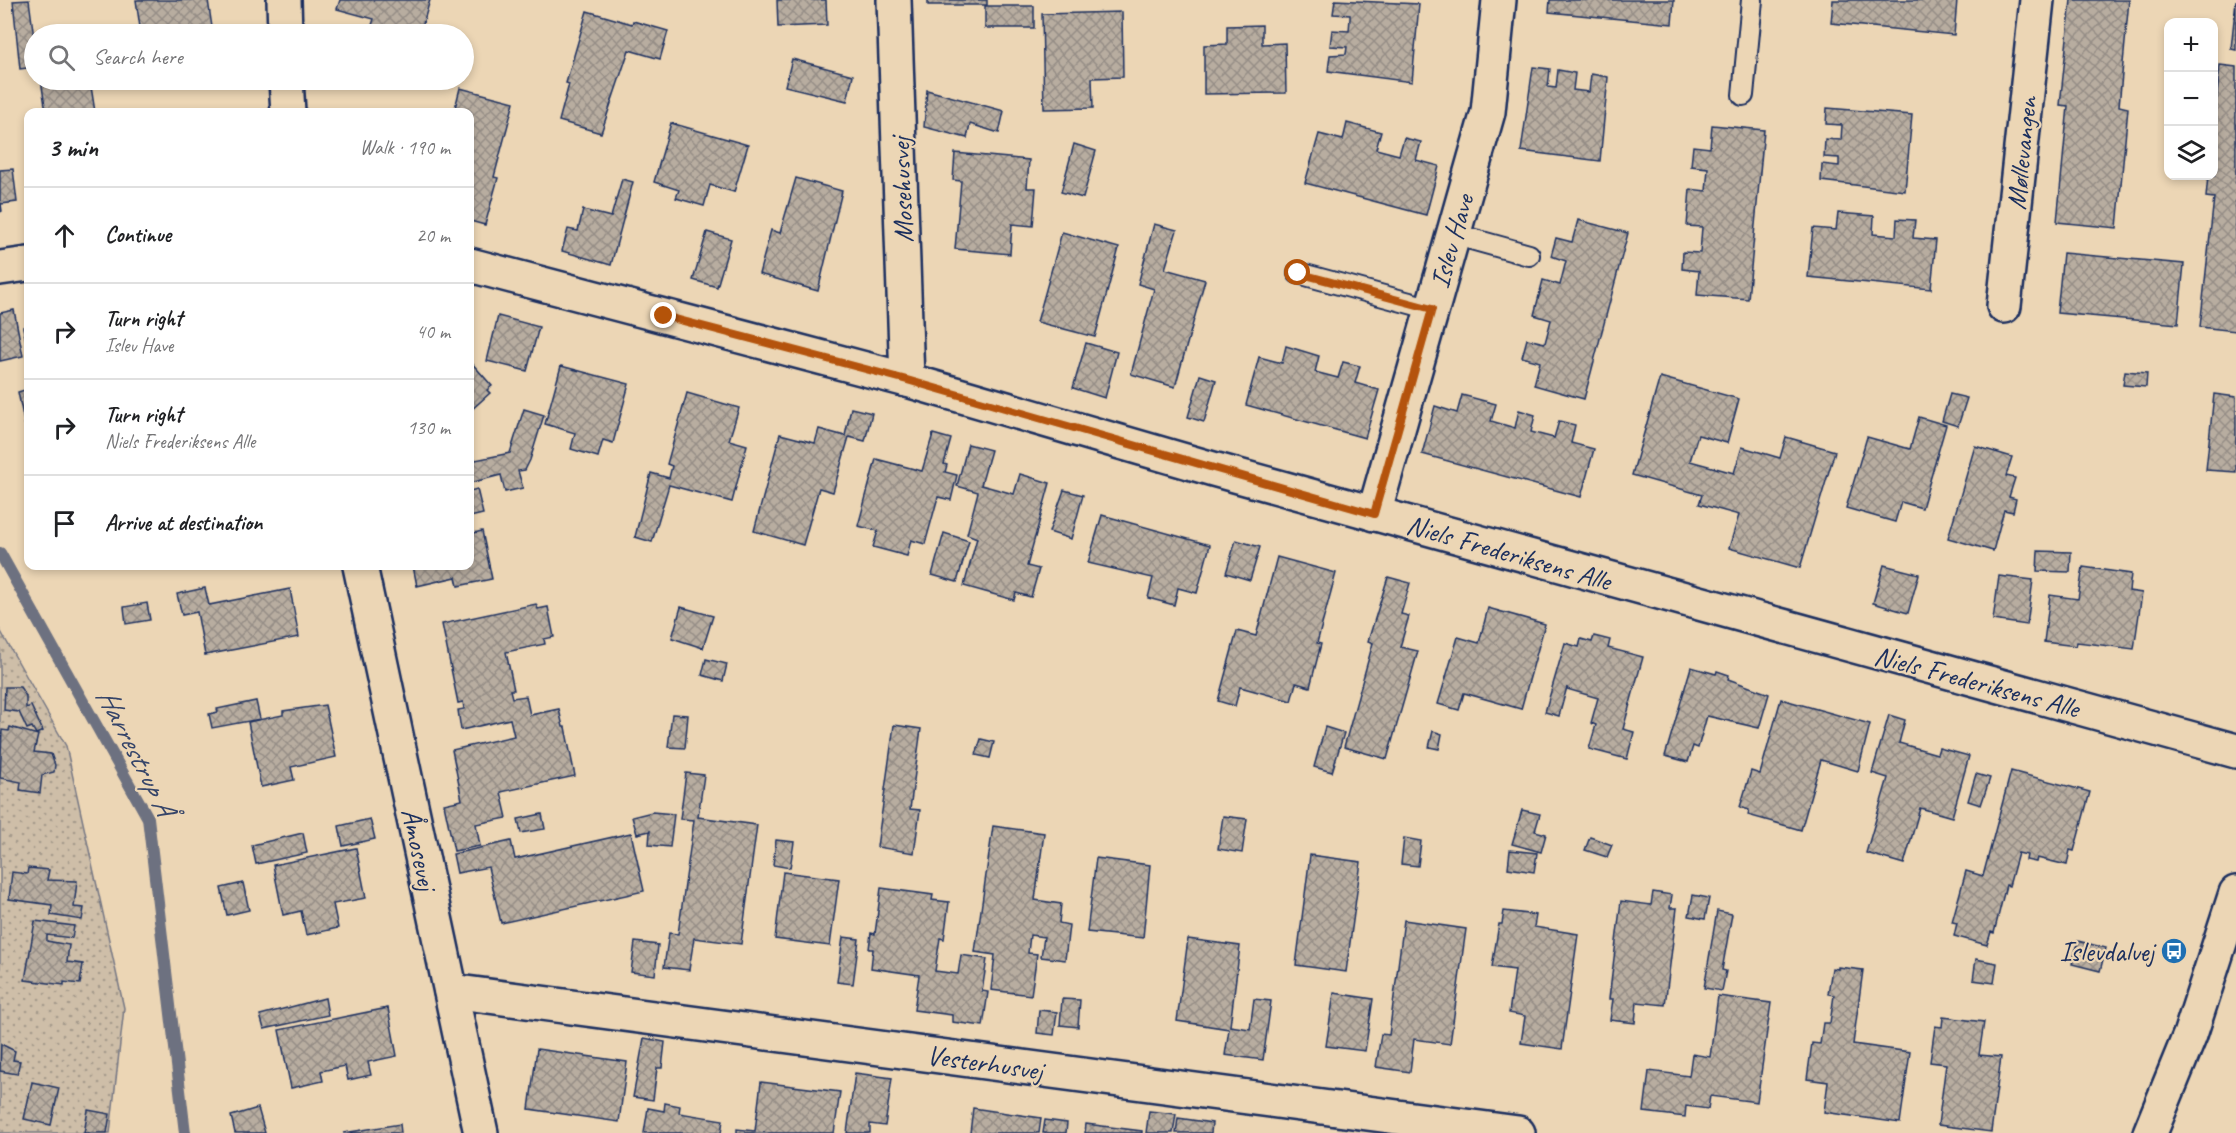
<!DOCTYPE html>
<html lang="en">
<head>
<meta charset="utf-8">
<style>
  :root { --surface:#fff; --page:#f2f2f2; --text:#202124; --muted:#757577; --line:#e0e0e0 }
  body { margin:0; font-family:Caveat,sans-serif; background:var(--page); color:var(--text) }
  .controls { position:absolute; right:18px; top:18px; display:grid; overflow:hidden; border-radius:12px; box-shadow:0 3px 9px #0003 }
  .controls button { width:54px; height:54px; display:grid; place-items:center; padding:0; border:0; border-bottom:2px solid var(--line); background:var(--surface); color:var(--text); font:30px sans-serif }
  .stop { position:absolute; width:18px; height:18px; margin:-14px; border:4px solid #b45309; border-radius:50%; background:#fff }
  .stop.end { background:#b45309; border-color:#fff; box-shadow:0 2px 6px #0008 }
  .list { margin:0; padding:0; list-style:none }
  h2 { display:flex; justify-content:space-between; align-items:center; height:78px; margin:0; padding:0 24px; font-size:26px }
  h2 small { font-size:20px; font-weight:400; color:var(--muted) }
  .list li { display:grid; grid-template-columns:39px 1fr auto; gap:18px; align-items:center; box-sizing:border-box; height:96px; padding:0 24px; border-top:2px solid var(--line) }
  .list b { display:block; font-size:22px; white-space:nowrap }
  .list p { margin:0; font-size:20px; white-space:nowrap; color:var(--muted) }
  .list em { font-size:20px; font-style:normal; color:var(--muted) }
  .icon { flex:none; width:33px; height:33px; fill:none; stroke:currentColor; stroke-width:2; stroke-linecap:round; stroke-linejoin:round }
  .map { position:relative; flex:none; width:2236px; height:1133px; overflow:hidden }
  .search { position:absolute; background:var(--surface); box-shadow:0 3px 9px #0003; left:24px; top:24px; width:450px; height:66px; display:flex; align-items:center; gap:15px; box-sizing:border-box; padding:0 21px; border-radius:33px; color:var(--muted); font-size:22px }
  .panel { position:absolute; background:var(--surface); box-shadow:0 3px 9px #0003; left:24px; top:108px; width:450px; height:462px; border-radius:12px }
  .map>svg:first-child { display:block }
  .grass { fill:url(#grass-dots); stroke:#747683; stroke-width:1.5 }
  .lines { fill:none; stroke-linecap:round; stroke-linejoin:round }
  .stream { stroke:#6d7180; stroke-width:12 }
  .building { fill:url(#building-cross-hatch); stroke:#1b2f5e; stroke-width:1.5 }
  .lane-casing { stroke:#1b2f5e; stroke-width:24 }
  .street-casing { stroke:#1b2f5e; stroke-width:38 }
  .secondary-casing { stroke:#1b2f5e; stroke-width:38 }
  .lane { stroke:#ecd6b5; stroke-width:20 }
  .street { stroke:#ecd6b5; stroke-width:33 }
  .secondary { stroke:#ecd6b5; stroke-width:33 }
  .route { stroke:#b45309; stroke-width:8 }
  .labels { text-anchor:middle; stroke-width:4.5; stroke-linejoin:round; paint-order:stroke }
  .street-label { font-size:28px; fill:#1b2f5e; stroke:#ecd6b5 }
  .poi-label { font-size:28px; fill:#1b2f5e; stroke:#ecd6b5; text-anchor:end }
  .water-label { font-size:30px; font-style:italic; fill:#364569; stroke:#ecd6b5 }
</style>
</head>
<body>
<div class="map">
<svg width="2236" height="1133" viewBox="0 0 2236 1133">
  <defs>
    <pattern id="grass-dots" width="8" height="8" patternUnits="userSpaceOnUse" patternTransform="scale(1.5)"><rect width="8" height="8" fill="#cebea8"/><path d="M2 2h.1M6 6h.1" fill="none" stroke="#a69b8c" stroke-width="1.8" stroke-linecap="round"/></pattern>
    <pattern id="building-cross-hatch" width="8" height="8" patternUnits="userSpaceOnUse" patternTransform="scale(1.5)"><rect width="8" height="8" fill="#b8ada0"/><path d="M0 0l8 8M0 8l8-8" fill="none" stroke="#958d86"/></pattern>
  </defs>
  <rect width="100%" height="100%" fill="#ecd6b5"/>
  <filter id="ink" filterUnits="userSpaceOnUse"><feTurbulence type="fractalNoise" baseFrequency=".0167" numOctaves="2"/><feDisplacementMap in="SourceGraphic" scale="12" xChannelSelector="R" yChannelSelector="G"/><feConvolveMatrix kernelMatrix="1 2 1 2 8 2 1 2 1" color-interpolation-filters="sRGB"/></filter>
  <g filter="url(#ink)">
    <polygon class="grass" points="0,630 66,746 124,1008 110,1133 0,1133"/>
    <g class="lines">
      <polyline class="stream" points="0,553 148,818 185,1133"/>
    </g>
    <g class="building">
      <polygon points="29,0 34,38 34,67 20,69 13,1"/>
      <polygon points="136,0 208,0 213,34 141,34"/>
      <polygon points="340,0 430,0 421,31 416,30 414,34 369,34 374,19 337,9"/>
      <polygon points="777,0 826,0 827,25 778,27"/>
      <rect x="928" y="0" width="59" height="5"/>
      <polygon points="1335,0 1419,4 1412,82 1328,71 1330,55 1346,54 1347,47 1330,46 1332,30 1349,31 1350,18 1350,15 1333,14"/>
      <polygon points="1550,0 1674,0 1672,24 1549,12"/>
      <polygon points="1833,0 1957,0 1954,35 1831,23"/>
      <polygon points="2071,0 2129,0 2119,106 2128,108 2117,228 2057,222 2068,106 2060,105"/>
      <polygon points="2236,0 2236,50 2231,49"/>
      <rect x="985" y="6" width="49" height="22"/>
      <polygon points="587,11 632,24 633,21 668,31 660,59 629,50 601,133 559,121 569,84 566,83"/>
      <polygon points="1122,12 1123,77 1092,78 1093,108 1044,109 1042,14"/>
      <polygon points="1262,25 1262,44 1285,43 1286,93 1204,94 1204,45 1227,44 1227,26"/>
      <polygon points="792,59 853,75 847,101 785,86"/>
      <polygon points="2220,65 2236,67 2236,331 2200,327 2214,198 2206,197 2208,176 2214,176 2214,125"/>
      <polygon points="1533,67 1550,69 1548,87 1556,88 1558,70 1575,73 1573,90 1589,92 1591,74 1608,77 1600,161 1521,151"/>
      <polygon points="41,80 90,80 95,112 46,112"/>
      <polygon points="460,88 514,102 494,177 498,178 485,225 470,221 470,112 454,112"/>
      <polygon points="927,90 1004,111 999,133 970,124 967,138 924,127"/>
      <polygon points="1827,108 1912,115 1905,191 1821,181 1822,164 1839,166 1839,158 1824,157 1825,139 1841,140 1842,125 1826,124"/>
      <polygon points="671,123 748,145 734,192 710,185 704,206 676,198 679,190 654,182"/>
      <polygon points="1347,123 1381,132 1376,149 1399,155 1404,138 1421,142 1416,160 1439,166 1426,215 1305,183 1319,134 1343,140"/>
      <polygon points="1712,125 1764,130 1748,299 1697,295 1699,271 1682,269 1683,252 1700,253 1702,227 1687,226 1690,189 1706,191 1708,168 1691,166 1693,146 1710,148"/>
      <polygon points="1074,144 1096,151 1083,198 1061,192"/>
      <polygon points="955,153 1029,160 1027,188 1036,188 1033,226 1012,224 1010,254 955,249 961,181 953,180"/>
      <polygon points="13,169 17,202 1,204 2,211 0,212 0,170"/>
      <polygon points="796,178 842,191 818,291 759,274 771,230 780,233"/>
      <polygon points="622,179 633,182 611,265 562,251 568,229 578,231 583,210 611,217"/>
      <polygon points="1838,213 1874,216 1873,234 1896,236 1897,219 1915,220 1913,238 1936,240 1931,289 1808,277 1813,228 1836,230"/>
      <polygon points="1578,220 1628,233 1584,399 1534,385 1540,362 1522,357 1527,339 1545,343 1551,320 1534,315 1543,280 1560,285 1566,261 1551,256 1556,238 1572,242"/>
      <polygon points="1154,224 1177,230 1165,269 1205,280 1175,387 1131,374 1154,289 1138,284"/>
      <polygon points="707,232 731,239 717,287 693,280"/>
      <polygon points="1062,232 1119,248 1095,337 1037,322"/>
      <polygon points="2063,253 2184,264 2178,324 2057,313"/>
      <polygon points="14,310 23,356 0,361 0,313"/>
      <polygon points="498,316 539,327 527,371 487,361"/>
      <polygon points="28,325 28,351 23,327"/>
      <polygon points="1086,343 1117,352 1105,398 1073,388"/>
      <polygon points="1286,346 1319,356 1315,372 1338,378 1343,362 1360,366 1355,383 1379,390 1365,438 1246,405 1259,357 1282,363"/>
      <polygon points="470,361 492,386 487,390 490,393 470,411"/>
      <polygon points="561,366 629,384 613,443 603,440 598,457 571,449 575,433 545,424"/>
      <polygon points="2125,371 2147,373 2146,387 2123,385"/>
      <polygon points="1200,375 1216,380 1204,422 1188,417"/>
      <polygon points="1660,377 1739,399 1727,443 1698,435 1690,461 1734,473 1742,447 1780,458 1786,437 1835,451 1800,568 1729,548 1739,515 1699,504 1702,495 1632,475"/>
      <polygon points="28,389 28,441 18,392"/>
      <polygon points="687,393 739,408 729,440 747,445 732,502 669,485 652,542 635,537 651,473 669,478 672,466 667,464"/>
      <polygon points="1950,394 1967,398 1958,426 1942,421"/>
      <polygon points="2214,394 2236,397 2236,472 2206,470"/>
      <polygon points="1462,395 1496,404 1491,421 1515,428 1519,410 1535,415 1531,432 1554,438 1559,421 1575,425 1571,443 1594,449 1581,497 1422,454 1435,406 1457,413"/>
      <polygon points="851,408 872,413 865,441 849,437 833,492 819,488 803,545 754,531 780,434 815,443 819,429 845,436"/>
      <polygon points="524,409 544,415 530,460 525,470 518,471 523,488 505,492 501,475 470,483 470,461 510,453"/>
      <polygon points="1919,417 1946,425 1922,508 1901,502 1895,522 1846,508 1867,437 1910,449"/>
      <polygon points="933,434 951,439 944,464 947,465 945,472 957,475 951,500 938,497 925,544 911,540 907,556 873,547 878,531 858,526 876,459 922,471"/>
      <polygon points="968,444 991,450 981,485 1014,494 1020,474 1050,483 1027,566 1039,569 1031,597 1016,593 1014,600 964,586 977,538 967,534 978,492 957,486"/>
      <polygon points="1975,446 2012,457 2006,476 2015,478 2009,497 2016,499 2013,512 2004,510 1993,551 1948,538"/>
      <polygon points="477,489 483,514 470,517 470,491"/>
      <polygon points="1064,490 1083,495 1071,539 1049,532"/>
      <polygon points="1102,515 1210,545 1197,593 1178,588 1174,605 1148,598 1153,578 1088,563"/>
      <polygon points="482,531 492,579 458,586 456,577 417,586 413,566 470,566 470,534"/>
      <polygon points="944,533 969,541 957,582 932,575"/>
      <polygon points="1236,540 1260,547 1250,580 1226,573"/>
      <polygon points="2038,551 2071,552 2070,572 2037,571"/>
      <polygon points="1277,557 1336,573 1317,643 1321,644 1310,687 1296,683 1291,701 1240,687 1235,706 1218,701 1237,631 1256,636"/>
      <polygon points="1884,565 1919,574 1908,613 1873,603"/>
      <polygon points="2083,567 2131,574 2129,591 2142,593 2134,649 2077,642 2076,646 2044,642 2050,595 2078,599"/>
      <polygon points="1999,576 2033,580 2027,625 1993,620"/>
      <polygon points="1388,577 1410,583 1401,614 1409,616 1400,647 1418,651 1387,759 1344,747 1373,643 1368,641"/>
      <polygon points="205,588 209,605 290,589 299,637 205,655 197,612 182,615 177,594"/>
      <polygon points="147,603 150,620 126,624 124,607"/>
      <polygon points="536,604 538,609 548,607 554,637 544,639 545,644 506,652 514,690 510,690 512,698 526,696 530,715 559,709 563,727 565,727 575,776 501,792 507,818 476,824 480,846 454,851 444,804 462,800 452,750 514,736 510,719 461,730 458,710 464,709 463,702 458,703 442,624"/>
      <polygon points="681,607 713,616 703,648 672,638"/>
      <polygon points="1488,608 1545,624 1521,709 1464,693 1459,710 1438,704 1458,637 1479,643"/>
      <polygon points="1594,636 1610,640 1608,648 1643,657 1623,729 1634,732 1627,759 1589,749 1596,725 1591,723 1598,698 1567,689 1567,687 1559,716 1545,712 1565,643 1579,647 1581,639 1592,642"/>
      <polygon points="706,659 727,664 723,681 702,675"/>
      <polygon points="1691,667 1716,674 1717,671 1729,675 1728,679 1769,694 1759,728 1707,716 1698,748 1693,746 1688,762 1665,756"/>
      <polygon points="5,687 20,687 26,696 26,708 31,706 43,731 36,734 32,727 27,729 19,712 4,710"/>
      <polygon points="1781,699 1870,724 1858,771 1821,760 1801,830 1748,815 1749,810 1740,807 1751,771 1760,774"/>
      <polygon points="256,701 260,719 212,728 209,714 218,712 217,709"/>
      <polygon points="325,705 336,757 291,767 294,780 261,787 248,722 283,715 283,711"/>
      <polygon points="672,714 688,715 685,748 668,747"/>
      <polygon points="1889,715 1905,720 1899,743 1937,754 1939,748 1969,756 1952,817 1920,808 1904,864 1866,853 1888,778 1872,773"/>
      <polygon points="894,725 921,729 910,809 920,810 914,853 877,847"/>
      <polygon points="10,727 38,735 34,752 51,754 55,765 54,772 42,775 40,793 20,790 21,782 0,778 2,730 9,731"/>
      <polygon points="1325,727 1344,733 1332,772 1314,767"/>
      <polygon points="1433,731 1442,734 1439,749 1429,747"/>
      <polygon points="981,739 994,742 990,758 976,755"/>
      <polygon points="2011,771 2090,792 2074,851 2070,850 2067,865 2037,858 2036,862 2026,860 2027,855 2018,853 2009,886 2006,885 1994,933 1991,932 1987,945 1954,936 1957,923 1952,922 1966,871 1983,876"/>
      <polygon points="686,773 704,775 698,817 757,825 741,944 694,938 689,970 664,967 669,933 678,934 694,820 680,819"/>
      <polygon points="1976,774 1990,778 1981,805 1968,801"/>
      <polygon points="1522,810 1540,814 1535,831 1546,834 1541,852 1512,844"/>
      <polygon points="652,812 674,814 670,847 649,845 650,831 637,834 632,817"/>
      <polygon points="542,814 545,829 521,833 518,819"/>
      <polygon points="1223,816 1247,819 1242,853 1218,849"/>
      <polygon points="370,819 375,839 343,846 339,826"/>
      <polygon points="993,826 1044,833 1035,900 1061,904 1059,923 1069,925 1065,960 1041,957 1044,937 1030,935 1028,953 1037,954 1031,995 991,990 995,955 975,952"/>
      <polygon points="303,833 307,853 256,864 252,845"/>
      <polygon points="631,833 644,891 501,923 488,867 457,873 453,854 511,841 515,859"/>
      <polygon points="1590,837 1612,845 1607,857 1585,850"/>
      <polygon points="1404,838 1421,841 1418,866 1401,864"/>
      <polygon points="776,840 794,842 790,868 773,865"/>
      <polygon points="356,848 366,898 333,904 338,928 306,935 301,911 283,915 273,865"/>
      <polygon points="1510,850 1537,853 1534,872 1508,868"/>
      <polygon points="1310,855 1361,862 1346,972 1296,965"/>
      <polygon points="1096,858 1150,865 1143,938 1087,932"/>
      <polygon points="28,868 49,870 47,880 77,881 74,907 84,908 82,920 51,915 52,905 9,899 12,872 27,874"/>
      <polygon points="783,872 839,879 830,946 775,939"/>
      <polygon points="243,883 249,910 227,915 221,888"/>
      <polygon points="881,888 933,895 932,900 949,902 944,939 940,938 935,971 958,974 961,955 987,959 982,991 988,992 983,1026 952,1022 952,1015 914,1010 919,975 871,968 873,949 869,949 871,933 875,934"/>
      <polygon points="1653,892 1672,895 1670,908 1677,908 1665,1005 1637,1002 1635,1023 1610,1020 1613,999 1609,999 1621,901 1651,905"/>
      <polygon points="1693,895 1709,898 1705,919 1689,916"/>
      <polygon points="1504,911 1536,915 1534,927 1578,934 1562,1049 1521,1043 1525,1016 1509,1013 1515,970 1492,967 1499,924 1502,924"/>
      <polygon points="1717,911 1732,914 1722,970 1726,971 1722,991 1704,988"/>
      <polygon points="1404,920 1466,929 1450,1044 1414,1039 1410,1072 1376,1067 1381,1034 1389,1035"/>
      <polygon points="35,921 74,926 72,938 47,935 47,941 69,945 67,962 83,964 80,984 64,982 64,985 25,980"/>
      <polygon points="843,937 859,939 853,984 837,982"/>
      <polygon points="1188,939 1240,946 1230,1026 1250,1029 1254,999 1271,1001 1263,1060 1225,1055 1229,1029 1177,1021"/>
      <polygon points="2078,941 2106,948 2100,971 2072,964"/>
      <polygon points="635,942 658,945 655,975 631,972"/>
      <polygon points="1976,959 1997,963 1994,983 1973,980"/>
      <polygon points="1838,967 1863,970 1853,1044 1910,1052 1900,1123 1824,1112 1828,1082 1807,1079 1812,1043 1820,1044 1823,1023 1830,1023 1834,995 1828,994 1832,968 1838,969"/>
      <polygon points="1334,993 1373,999 1365,1051 1326,1046"/>
      <polygon points="1718,996 1771,1003 1757,1102 1710,1096 1708,1109 1686,1106 1685,1117 1644,1112 1649,1071 1689,1076 1692,1054 1710,1057"/>
      <polygon points="325,998 328,1015 264,1029 260,1015"/>
      <polygon points="1062,999 1080,1000 1078,1027 1060,1025"/>
      <polygon points="388,1008 397,1056 368,1062 371,1075 348,1080 345,1066 321,1071 323,1081 291,1088 279,1030"/>
      <polygon points="1039,1010 1057,1012 1054,1035 1037,1033"/>
      <polygon points="1943,1017 1984,1022 1979,1055 2001,1057 1991,1132 1938,1125 1946,1064 1930,1062 1935,1026 1942,1027"/>
      <polygon points="644,1038 665,1042 662,1068 657,1068 653,1100 633,1097"/>
      <polygon points="1,1044 15,1051 13,1060 20,1061 17,1074 0,1071"/>
      <polygon points="537,1049 627,1062 619,1122 529,1109"/>
      <polygon points="855,1073 892,1078 885,1126 870,1124 870,1133 847,1133"/>
      <polygon points="32,1082 59,1088 51,1125 24,1119"/>
      <polygon points="761,1082 840,1092 834,1133 737,1133 737,1129 755,1131"/>
      <polygon points="665,1103 680,1106 679,1113 723,1120 721,1133 644,1133 648,1108 664,1111"/>
      <polygon points="258,1108 265,1133 235,1133 231,1116"/>
      <polygon points="973,1108 1041,1118 1039,1133 970,1133"/>
      <polygon points="88,1110 110,1114 107,1133 84,1133"/>
      <polygon points="1149,1111 1176,1114 1173,1133 1146,1133"/>
      <polygon points="1178,1118 1212,1123 1211,1133 1176,1133"/>
      <polygon points="1045,1120 1067,1123 1066,1133 1043,1133"/>
      <polygon points="400,1124 401,1133 343,1133"/>
      <polygon points="1086,1124 1142,1131 1142,1133 1085,1133"/>
    </g>
    <g class="lines">
      <g class="lane-casing">
        <g id="lane">
          <polyline points="1743,95 1752,0"/>
          <polyline points="1453,234 1529,255"/>
          <polyline points="1298,273 1432,309"/>
        </g>
      </g>
      <g class="street-casing">
        <g id="street">
          <polyline points="284,0 285,34"/>
          <polyline points="894,0 907,380"/>
          <polyline points="286,80 288,112"/>
          <polyline points="470,265 907,380 1213,469 2236,751"/>
          <polyline points="0,268 28,264"/>
          <polyline points="2004,306 2037,0"/>
          <polyline points="1374,514 1488,112 1499,0"/>
          <polyline points="360,566 481,1133"/>
          <polyline points="451,991 1518,1133"/>
        </g>
      </g>
      <g class="secondary-casing">
        <polyline id="secondary" points="2150,1133 2190,1035 2236,893"/>
      </g>
      <use href="#lane" class="lane"/>
      <use href="#street" class="street"/>
      <use href="#secondary" class="secondary"/>
    </g>
  </g>
  <g class="lines" filter="url(#ink)">
    <polyline class="route" points="664,316 907,380 1374,514 1432,309 1298,273"/>
  </g>
  <defs>
    <g id="bus-disc" transform="scale(1.35)"><circle r="9.5" fill="#1f6fb2" stroke="#ecd6b5"/><path d="M-5-6H5V4H4V6H2V4H-2V6H-4V4H-5ZM-3.5-4V0h7V-4ZM-3.5 1.2v1.5H-2V1.2ZM2 1.2v1.5H3.5V1.2Z" fill="#fff"/></g>
  </defs>
  <g fill-rule="evenodd">
    <use href="#bus-disc" x="2174" y="951"/>
  </g>
  <g class="labels">
    <g class="street-label">
      <text transform="translate(2021 153) rotate(-84)" y="10">Møllevangen</text>
      <text transform="translate(901 190) rotate(-92)" y="10">Mosehusvej</text>
      <text transform="translate(1451 241) rotate(-74)" y="10">Islev Have</text>
      <text transform="translate(1509 552) rotate(16)" y="10">Niels Frederiksens Alle</text>
      <text transform="translate(1977 681) rotate(15)" y="10">Niels Frederiksens Alle</text>
      <text transform="translate(420 849) rotate(78)" y="10">Åmosevej</text>
      <text transform="translate(985 1062) rotate(8)" y="10">Vesterhusvej</text>
    </g>
    <g class="poi-label">
      <text x="2154" y="961">Islevdalvej</text>
    </g>
    <g class="water-label">
      <text transform="translate(136 751) rotate(63)" y="10">Harrestrup Å</text>
    </g>
  </g>
</svg>
<div class="controls">
<button>+</button>
<button>−</button>
<button><svg class="icon" aria-label="layers" viewBox="0 0 24 24"><path d="M12 4l9 5-9 5-9-5zM3 14l9 5 9-5"/></svg></button>
</div>
<div class="stop" style="left:1298px;top:273px"></div>
<div class="stop end" style="left:664px;top:316px"></div>
<div class="search"><svg class="icon" aria-label="search" viewBox="0 0 24 24"><circle cx="10" cy="10" r="6"/><path d="M15 15l6 6"/></svg>Search here</div>
<section class="panel">
<h2>3 min<small>Walk · 190 m</small></h2>
<ul class="list">
<li><svg class="icon" aria-label="ahead" viewBox="0 0 24 24"><path d="M12 20V5M6 11l6-6 6 6"/></svg><div><b>Continue</b></div><em>20 m</em></li>
<li><svg class="icon" aria-label="right" viewBox="0 0 24 24"><path d="M7 20v-9h11M14 6l5 5-5 5"/></svg><div><b>Turn right</b><p>Islev Have</p></div><em>40 m</em></li>
<li><svg class="icon" aria-label="right" viewBox="0 0 24 24"><path d="M7 20v-9h11M14 6l5 5-5 5"/></svg><div><b>Turn right</b><p>Niels Frederiksens Alle</p></div><em>130 m</em></li>
<li><svg class="icon" aria-label="arrive" viewBox="0 0 24 24"><path d="M6 21V4h12l-3 4 3 4H6"/></svg><div><b>Arrive at destination</b></div></li>
</ul>
</section>
</div>
</body>
</html>
